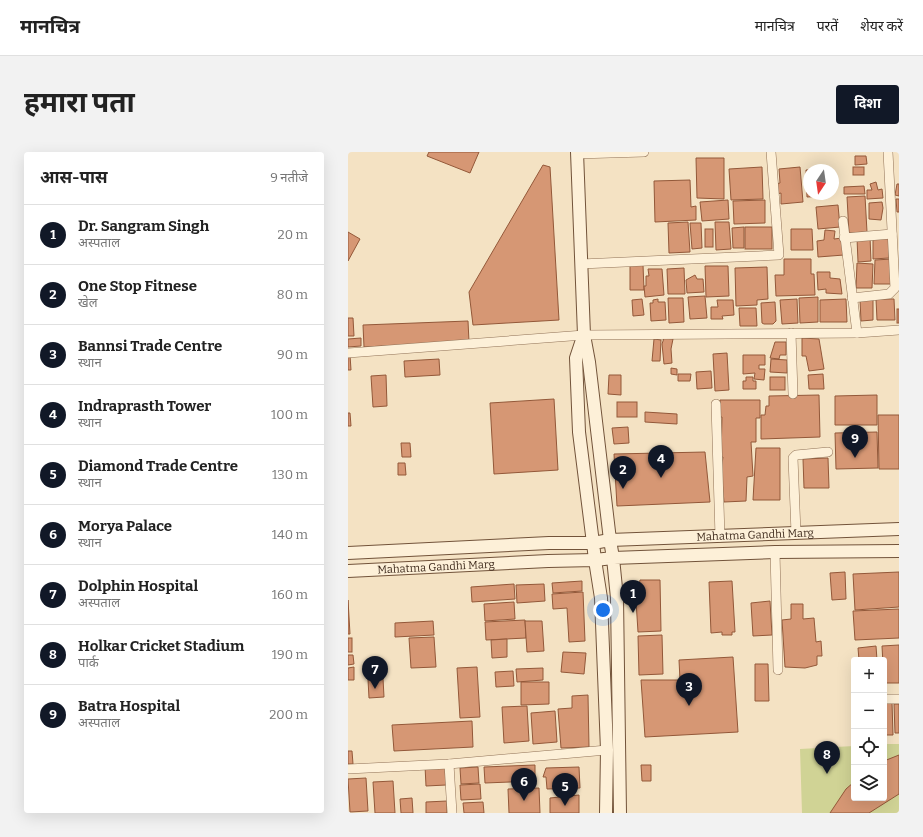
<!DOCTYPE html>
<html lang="hi">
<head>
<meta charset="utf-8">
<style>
  :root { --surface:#fff; --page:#f2f2f2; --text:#222; --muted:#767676; --line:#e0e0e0; --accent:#111827 }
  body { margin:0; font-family:Bitter,"Noto Sans Devanagari",serif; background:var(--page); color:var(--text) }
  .controls { position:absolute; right:12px; bottom:12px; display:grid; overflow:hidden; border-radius:4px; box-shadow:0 4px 16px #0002 }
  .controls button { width:36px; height:36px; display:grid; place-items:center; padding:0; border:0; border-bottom:1px solid var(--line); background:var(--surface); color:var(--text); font:20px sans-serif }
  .compass { position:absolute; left:455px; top:12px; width:36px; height:36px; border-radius:50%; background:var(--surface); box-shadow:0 4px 16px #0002; rotate:193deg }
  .you { position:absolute; left:255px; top:458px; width:14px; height:14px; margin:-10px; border:3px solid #fff; border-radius:50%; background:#1a73e8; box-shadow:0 0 0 6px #1a73e833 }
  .badge { display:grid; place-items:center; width:26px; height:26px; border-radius:50%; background:var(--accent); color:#fff; font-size:13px; font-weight:700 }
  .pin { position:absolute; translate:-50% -33px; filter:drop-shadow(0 1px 2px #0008) }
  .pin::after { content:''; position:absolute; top:21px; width:14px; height:12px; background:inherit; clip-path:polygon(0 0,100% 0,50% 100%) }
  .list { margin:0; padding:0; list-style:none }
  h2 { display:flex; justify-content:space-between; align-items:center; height:52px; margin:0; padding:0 16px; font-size:17px }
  h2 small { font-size:13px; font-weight:400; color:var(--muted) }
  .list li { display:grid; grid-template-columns:26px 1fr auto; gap:12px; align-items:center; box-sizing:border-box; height:60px; padding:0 16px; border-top:1px solid var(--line) }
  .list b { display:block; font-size:15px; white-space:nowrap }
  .list p { margin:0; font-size:13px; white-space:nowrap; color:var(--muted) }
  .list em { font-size:13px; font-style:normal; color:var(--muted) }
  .icon { flex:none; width:22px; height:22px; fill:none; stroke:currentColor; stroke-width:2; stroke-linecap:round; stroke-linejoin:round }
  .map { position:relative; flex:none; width:551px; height:661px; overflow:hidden; border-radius:4px }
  header { display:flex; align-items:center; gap:24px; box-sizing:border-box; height:56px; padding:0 20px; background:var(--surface); border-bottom:1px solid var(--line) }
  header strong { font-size:19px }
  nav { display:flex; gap:22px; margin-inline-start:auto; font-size:14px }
  .intro { display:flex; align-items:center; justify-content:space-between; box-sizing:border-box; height:96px; padding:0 24px }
  h1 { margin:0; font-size:28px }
  .button { padding:10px 18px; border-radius:4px; background:var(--accent); color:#fff; font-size:14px; font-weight:700 }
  main { display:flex; gap:24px; padding:0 24px }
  aside { flex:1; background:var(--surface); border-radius:4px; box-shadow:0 4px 16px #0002 }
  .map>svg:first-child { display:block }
  .green { fill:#d0d395 }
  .building { fill:#d69774; stroke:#935839 }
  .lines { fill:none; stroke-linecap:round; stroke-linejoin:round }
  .street-casing { stroke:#917257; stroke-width:10 }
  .secondary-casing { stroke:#72533a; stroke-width:14 }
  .street { stroke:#fdf0d8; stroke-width:9 }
  .secondary { stroke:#fdf0d8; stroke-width:12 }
  .labels { text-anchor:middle; stroke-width:3; stroke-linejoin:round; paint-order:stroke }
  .street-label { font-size:11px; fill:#3f2b1d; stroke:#faedd4 }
</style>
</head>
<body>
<header>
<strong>मानचित्र</strong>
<nav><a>मानचित्र</a><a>परतें</a><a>शेयर करें</a></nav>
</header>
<div class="intro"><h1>हमारा पता</h1><a class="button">दिशा</a></div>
<main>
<aside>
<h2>आस-पास<small>9 नतीजे</small></h2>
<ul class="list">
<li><span class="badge">1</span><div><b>Dr. Sangram Singh</b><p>अस्पताल</p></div><em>20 m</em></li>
<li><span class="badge">2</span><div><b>One Stop Fitnese</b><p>खेल</p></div><em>80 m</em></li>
<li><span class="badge">3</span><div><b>Bannsi Trade Centre</b><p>स्थान</p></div><em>90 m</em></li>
<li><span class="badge">4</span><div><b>Indraprasth Tower</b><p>स्थान</p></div><em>100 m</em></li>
<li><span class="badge">5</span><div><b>Diamond Trade Centre</b><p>स्थान</p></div><em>130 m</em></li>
<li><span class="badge">6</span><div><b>Morya Palace</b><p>स्थान</p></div><em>140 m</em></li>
<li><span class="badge">7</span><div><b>Dolphin Hospital</b><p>अस्पताल</p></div><em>160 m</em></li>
<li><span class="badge">8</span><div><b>Holkar Cricket Stadium</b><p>पार्क</p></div><em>190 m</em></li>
<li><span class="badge">9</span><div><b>Batra Hospital</b><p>अस्पताल</p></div><em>200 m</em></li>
</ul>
</aside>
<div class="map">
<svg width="551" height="661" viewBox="0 0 551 661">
  <rect width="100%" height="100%" fill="#f4e2c3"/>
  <polygon class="green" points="536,592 551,592 551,661 454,661 452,597 506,594 506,646 536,646"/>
  <g class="building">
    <polygon points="81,0 131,0 122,21 79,4"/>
    <polygon points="507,4 518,4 519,12 507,13"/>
    <polygon points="348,6 376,6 376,47 349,46"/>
    <polygon points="195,13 202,15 211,168 125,173 121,140"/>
    <polygon points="414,15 415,47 383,48 381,17"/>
    <polygon points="452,15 455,50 433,52 433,41 429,42 428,32 432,31 431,17"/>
    <rect x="505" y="15" width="11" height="8"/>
    <polygon points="479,17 461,18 461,42 480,42 480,44 459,45 458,18"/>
    <polygon points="342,28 343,55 348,54 348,68 307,70 306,29"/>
    <polygon points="528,30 530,38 534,37 535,46 519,47 519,38 524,38 522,32"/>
    <polygon points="549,32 551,32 551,44 547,43"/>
    <polygon points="516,34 517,42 496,42 496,35"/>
    <polygon points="517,44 519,80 501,81 499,45"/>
    <polygon points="548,47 551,47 551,60 549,60"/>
    <polygon points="380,48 381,67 354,69 352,50"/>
    <polygon points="417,48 417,71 386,72 385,49"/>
    <polygon points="534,50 535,56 533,68 521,67 521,51"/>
    <polygon points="490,53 492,75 470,77 468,55"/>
    <polygon points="340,70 342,100 321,101 320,71"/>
    <polygon points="367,70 381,70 383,97 368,98"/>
    <polygon points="342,71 353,71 354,96 344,97"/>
    <polygon points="396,75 396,96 385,96 384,76"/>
    <rect x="397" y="75" width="27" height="22"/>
    <rect x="357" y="77" width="8" height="18"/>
    <polygon points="443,77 464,77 465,98 443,98"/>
    <polygon points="477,78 487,79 486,87 494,86 496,103 470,105 469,89 476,88"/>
    <polygon points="0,80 12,87 0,109"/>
    <polygon points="522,85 523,109 510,110 509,86"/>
    <polygon points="525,85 541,85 541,106 525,107"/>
    <polygon points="436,107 463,107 463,122 466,122 467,143 428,144 427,123 436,123"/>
    <polygon points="544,107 543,132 526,132 527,108"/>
    <polygon points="509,111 525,112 524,136 508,136"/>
    <polygon points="282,113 295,113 296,138 282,138"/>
    <polygon points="357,114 380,114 381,144 358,145"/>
    <polygon points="419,115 420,147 409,148 409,153 388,154 387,116"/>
    <polygon points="336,116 337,142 320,142 319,117"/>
    <polygon points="300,117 314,117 316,143 297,145 296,134 298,134 298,124 301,124"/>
    <polygon points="469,120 482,120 482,126 492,127 494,142 478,141 478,137 470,138"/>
    <polygon points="347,123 349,127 355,127 356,140 339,141 338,128"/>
    <polygon points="357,144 359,166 342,167 340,145"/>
    <polygon points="470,145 470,170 452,171 451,146"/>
    <polygon points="320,146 335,146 336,170 321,171"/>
    <polygon points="294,147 296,163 285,164 284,148"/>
    <polygon points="310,147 310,150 317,150 318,168 303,169 302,151 305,151 305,148"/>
    <polygon points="449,147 450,171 434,172 432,148"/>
    <polygon points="498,147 499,170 472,170 472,148"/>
    <polygon points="528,147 546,147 547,168 529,168"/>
    <polygon points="369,148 385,148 386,163 374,164 375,167 363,167 363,155 370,155"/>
    <polygon points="512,148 525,148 525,168 513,169"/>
    <polygon points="427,150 428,169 425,172 416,172 414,171 413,151"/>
    <polygon points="391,156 408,156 409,174 392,174"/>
    <rect x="549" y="157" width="2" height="14"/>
    <polygon points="0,166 5,166 6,184 0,184"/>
    <polygon points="120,169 121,190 16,195 15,173"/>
    <polygon points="13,186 13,194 0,195 0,187"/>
    <polygon points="316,186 325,187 323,197 324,211 316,212 314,192"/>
    <polygon points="454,186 471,187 476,217 461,219 458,204 454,204"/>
    <polygon points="306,187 313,188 312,209 304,209"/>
    <polygon points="427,190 438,190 438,203 432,203 431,207 422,206"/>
    <polygon points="379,201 381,238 367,239 365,202"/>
    <polygon points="0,203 2,203 3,218 0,218"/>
    <polygon points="395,203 417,203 417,213 411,213 411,217 417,217 416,228 406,227 407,221 395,222"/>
    <polygon points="91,207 92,223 57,225 56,209"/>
    <polygon points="423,207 439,208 439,221 422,220"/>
    <polygon points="323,216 329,217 329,223 323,222"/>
    <polygon points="363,219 364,236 349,237 348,220"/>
    <polygon points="330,222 343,222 342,229 330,229"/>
    <polygon points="475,222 476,237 461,237 460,223"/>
    <polygon points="38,223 39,254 25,255 23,224"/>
    <polygon points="261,223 273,223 273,243 260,242"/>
    <polygon points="398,225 405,225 405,229 408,229 408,237 395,237 395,229 398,229"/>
    <rect x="422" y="225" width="15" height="13"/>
    <polygon points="471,243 472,285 413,287 413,263 417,263 418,254 421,254 421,244"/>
    <polygon points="529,243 529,273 487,273 487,244"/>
    <polygon points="206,247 210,318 146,322 142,251"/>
    <polygon points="372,248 412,248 412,266 408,266 408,290 403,290 405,324 399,325 398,349 376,350 373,318 375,305 373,305 374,265 372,265"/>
    <rect x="269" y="250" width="20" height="15"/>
    <polygon points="297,260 329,262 329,272 297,270"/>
    <polygon points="0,261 2,261 3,274 0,274"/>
    <polygon points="530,263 551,263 551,317 531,317"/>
    <polygon points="280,275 281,291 266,292 264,276"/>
    <polygon points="529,280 530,316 488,317 487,281"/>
    <polygon points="53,291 62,291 63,305 54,305"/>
    <polygon points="408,296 432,296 432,348 405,348"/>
    <polygon points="357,300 362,350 269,354 266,302"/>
    <polygon points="480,306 481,336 456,336 455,307"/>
    <polygon points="50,311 57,311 58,323 50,323"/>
    <polygon points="497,420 498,447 484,448 482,421"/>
    <polygon points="551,420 551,455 507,458 505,422"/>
    <polygon points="292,428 312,428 313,479 290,480 287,433 291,433"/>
    <polygon points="234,429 234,439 205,441 204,431"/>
    <polygon points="384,429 387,480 384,480 384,483 374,483 374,480 363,481 361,430"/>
    <polygon points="166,432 167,447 124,450 123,435"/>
    <polygon points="196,432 197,449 169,451 168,433"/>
    <polygon points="235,440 237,489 221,490 219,456 205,457 204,442"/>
    <polygon points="0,448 2,482 0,482"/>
    <polygon points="422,449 424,483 405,484 403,451"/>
    <polygon points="166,450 167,467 137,469 136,452"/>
    <polygon points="443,452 455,452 455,467 466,466 468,490 473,489 474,504 469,504 469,513 457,516 437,515 434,468 443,467"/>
    <polygon points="551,457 551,486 507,488 505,459"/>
    <polygon points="177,468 178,486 138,488 137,470"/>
    <polygon points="85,469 86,483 47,485 47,471"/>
    <polygon points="177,469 194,469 196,499 179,500"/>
    <polygon points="314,483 315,522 291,523 290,484"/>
    <polygon points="86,485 88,515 63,516 61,486"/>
    <rect x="0" y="486" width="4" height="14"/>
    <polygon points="159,487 159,505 144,506 143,488"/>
    <polygon points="551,493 551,531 536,531 534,494"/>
    <polygon points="528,494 529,508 511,508 510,496"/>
    <polygon points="215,500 238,501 236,522 213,520"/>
    <polygon points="0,503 5,503 6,512 0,513"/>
    <polygon points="385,505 390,580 297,585 293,528 332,528 331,508"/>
    <polygon points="34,508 36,545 21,546 19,509"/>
    <polygon points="407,512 420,512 421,549 407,549"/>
    <polygon points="6,515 6,528 0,528 0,516"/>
    <polygon points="129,515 132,565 112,566 109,516"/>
    <polygon points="195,516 195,528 169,530 168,517"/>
    <polygon points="165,519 166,534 148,535 147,520"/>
    <polygon points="173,530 201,530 201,552 173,553"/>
    <polygon points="240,543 241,595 213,596 210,557 224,556 224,544"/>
    <polygon points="536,551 544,551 545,583 536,583"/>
    <polygon points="546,552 551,552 551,581 547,581"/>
    <polygon points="179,554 181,589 156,591 154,555"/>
    <polygon points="207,559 209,590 185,592 183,561"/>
    <polygon points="124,569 125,595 46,599 44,573"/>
    <polygon points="0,599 4,599 5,612 0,612"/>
    <polygon points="551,603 551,642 521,661 482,661 498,637 506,630 506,646 536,646 536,609"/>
    <polygon points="97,613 98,633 78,634 77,614"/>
    <polygon points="187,613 187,629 137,631 136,615"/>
    <polygon points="293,613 303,613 303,629 294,629"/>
    <polygon points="130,615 131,631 113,632 112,616"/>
    <polygon points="231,615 232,636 199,637 198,625 195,625 198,616"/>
    <polygon points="18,626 20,659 2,660 0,627"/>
    <polygon points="45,629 47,661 27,661 25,630"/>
    <polygon points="132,632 133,647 113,648 112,633"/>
    <polygon points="191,636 192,661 161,661 160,637"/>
    <polygon points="231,643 231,661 202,661 202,646"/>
    <polygon points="64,646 65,661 53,661 52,647"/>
    <polygon points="99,649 99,661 78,661 78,650"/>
    <polygon points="135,650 136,661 116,661 115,651"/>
  </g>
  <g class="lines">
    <g class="street-casing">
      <g id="street">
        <polyline points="229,2 296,0"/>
        <polyline points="495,69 509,181"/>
        <polyline points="496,86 544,82"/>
        <polyline points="233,112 431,103 423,0"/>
        <polyline points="504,146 541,142 547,136 540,0"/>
        <polyline points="443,181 445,242"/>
        <polyline points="0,201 236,183 509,181 551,178"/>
        <polyline points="368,252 372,385"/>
        <polyline points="448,381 445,306 448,303 480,300"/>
        <polyline points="427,400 430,518"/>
        <polyline points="536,547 551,547"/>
        <polyline points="101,612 104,661"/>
        <polyline points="0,617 101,612 259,598"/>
      </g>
    </g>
    <g class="secondary-casing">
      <g id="secondary">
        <path id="s1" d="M229,0L236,183L241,210L262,388L551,377"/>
        <polyline points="0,401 201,391 245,391 262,388 265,406 247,408 245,391 231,280 228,206 235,185"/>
        <path id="s2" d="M0,419L200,409L247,408L253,446L259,598L258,661"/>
        <polyline points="272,661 269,446 265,406 427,400 551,399"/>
      </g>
    </g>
    <use href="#street" class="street"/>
    <use href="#secondary" class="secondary"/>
  </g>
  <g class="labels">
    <g class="street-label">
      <text dy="4" stroke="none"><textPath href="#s1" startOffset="535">Mahatma Gandhi Marg</textPath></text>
      <text dy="4" stroke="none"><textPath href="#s2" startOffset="88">Mahatma Gandhi Marg</textPath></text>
    </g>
  </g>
</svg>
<div class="controls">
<button>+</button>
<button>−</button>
<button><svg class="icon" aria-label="locate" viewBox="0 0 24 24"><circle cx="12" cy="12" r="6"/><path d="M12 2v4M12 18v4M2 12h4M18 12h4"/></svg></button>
<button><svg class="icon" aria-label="layers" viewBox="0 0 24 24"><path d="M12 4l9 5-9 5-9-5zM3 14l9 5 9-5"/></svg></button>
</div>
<svg class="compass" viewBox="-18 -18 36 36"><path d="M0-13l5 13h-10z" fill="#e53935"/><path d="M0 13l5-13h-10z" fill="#767676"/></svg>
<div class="you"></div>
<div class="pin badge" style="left:285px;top:461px">1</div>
<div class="pin badge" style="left:275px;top:337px">2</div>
<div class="pin badge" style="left:341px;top:554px">3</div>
<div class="pin badge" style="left:313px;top:326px">4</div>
<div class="pin badge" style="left:217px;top:654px">5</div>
<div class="pin badge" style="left:176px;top:649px">6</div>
<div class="pin badge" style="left:27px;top:537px">7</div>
<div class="pin badge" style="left:479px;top:622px">8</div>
<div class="pin badge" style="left:507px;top:306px">9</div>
</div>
</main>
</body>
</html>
